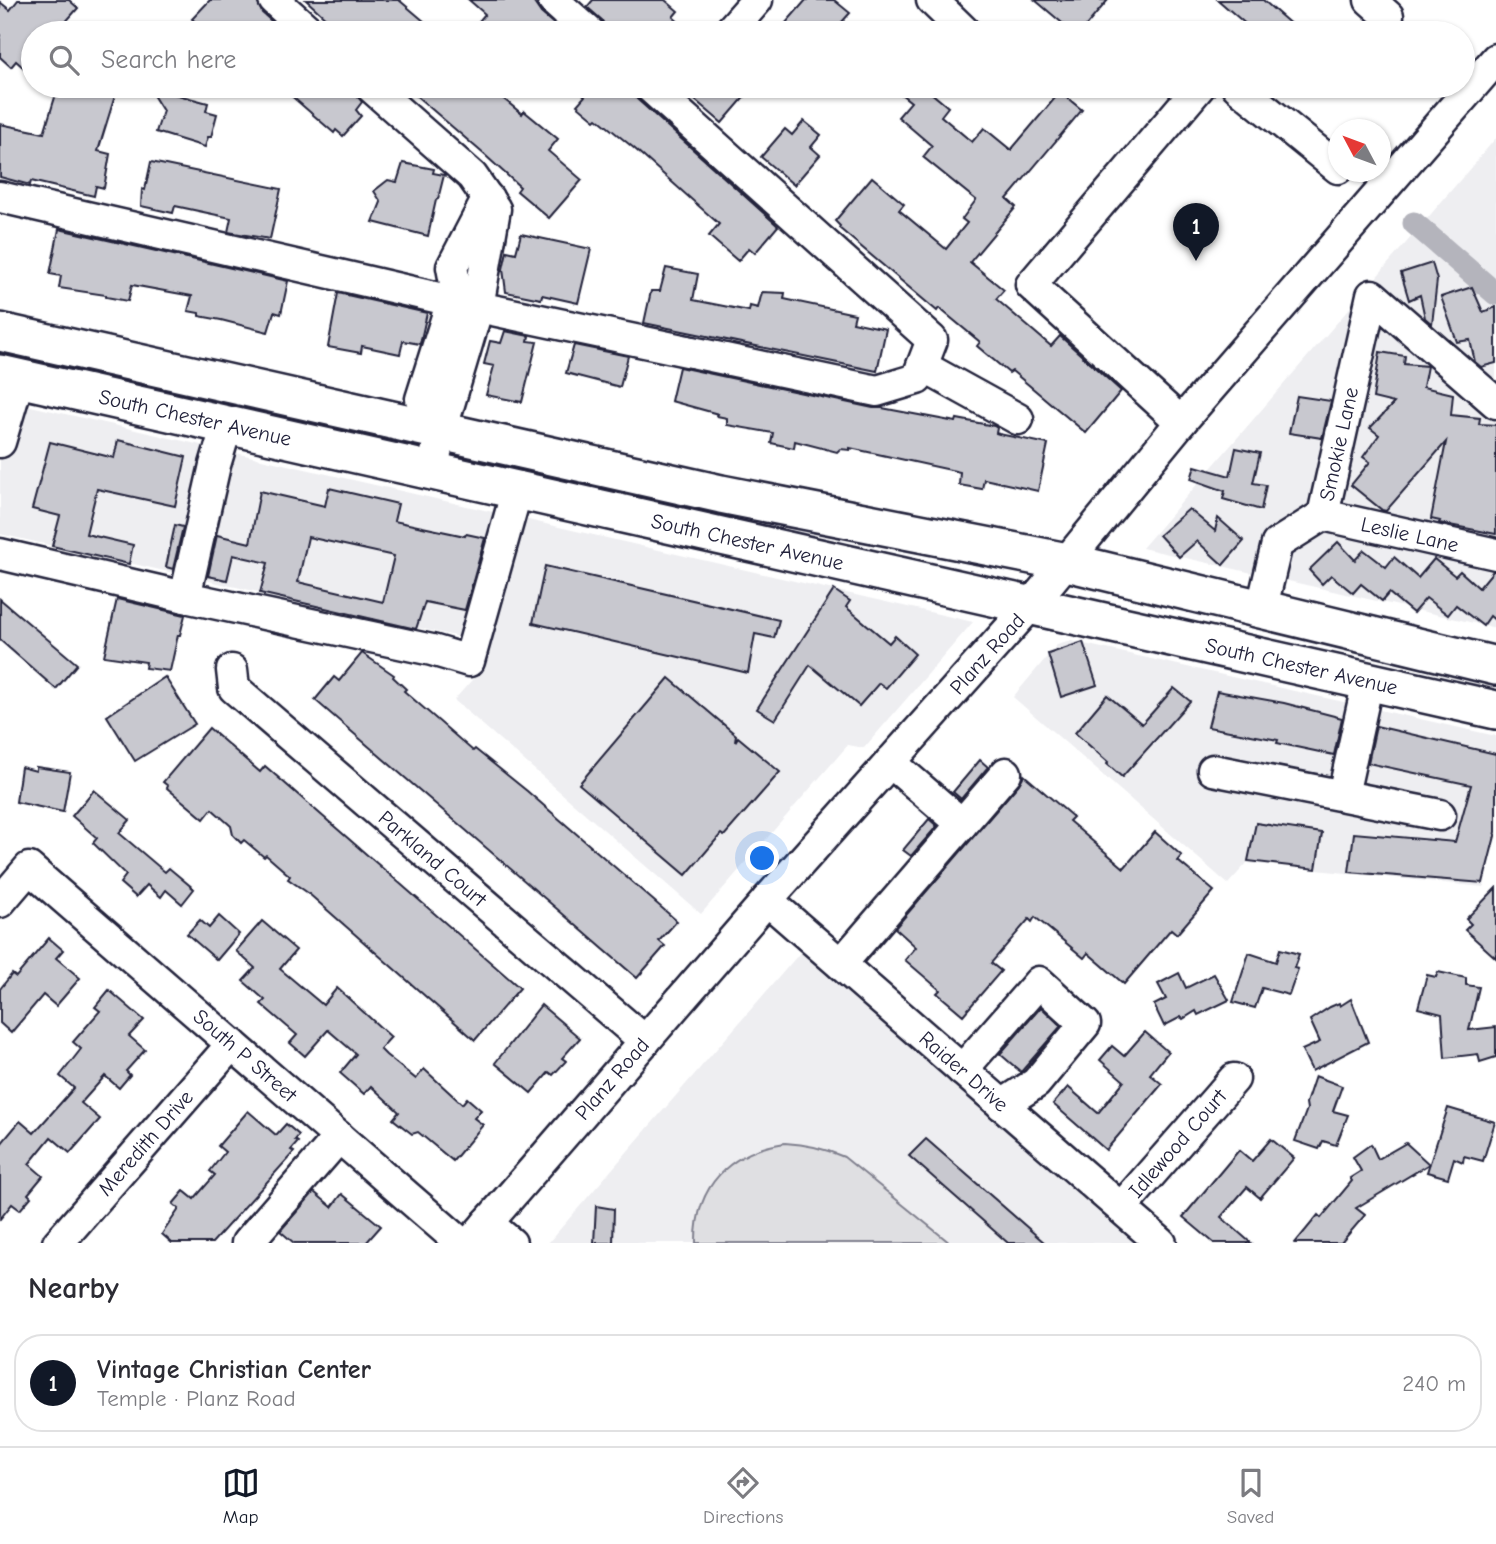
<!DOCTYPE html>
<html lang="en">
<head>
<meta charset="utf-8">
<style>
  :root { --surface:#fff; --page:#f7f7f7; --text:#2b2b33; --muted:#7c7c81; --line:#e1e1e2; --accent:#111827 }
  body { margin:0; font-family:"Comic Neue",sans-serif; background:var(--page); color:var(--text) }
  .compass { position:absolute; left:1328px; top:119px; width:63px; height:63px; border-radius:50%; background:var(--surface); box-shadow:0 2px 5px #0004; rotate:311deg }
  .you { position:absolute; left:763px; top:859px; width:24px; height:24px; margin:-18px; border:5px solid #fff; border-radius:50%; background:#1a73e8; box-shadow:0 0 0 10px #1a73e833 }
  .badge { display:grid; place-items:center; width:46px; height:46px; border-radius:50%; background:var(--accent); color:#fff; font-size:23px; font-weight:700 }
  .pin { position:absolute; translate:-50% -58px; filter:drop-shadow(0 2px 4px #0008) }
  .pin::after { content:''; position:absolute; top:37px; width:24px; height:21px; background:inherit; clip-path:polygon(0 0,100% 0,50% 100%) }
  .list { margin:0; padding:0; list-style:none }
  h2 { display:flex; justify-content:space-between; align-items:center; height:91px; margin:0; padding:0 28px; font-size:30px }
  h2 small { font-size:23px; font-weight:400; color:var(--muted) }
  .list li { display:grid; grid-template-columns:46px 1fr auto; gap:21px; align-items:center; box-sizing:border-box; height:98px; margin:0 14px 14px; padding:0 14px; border:2px solid var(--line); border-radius:28px }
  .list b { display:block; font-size:26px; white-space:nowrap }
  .list p { margin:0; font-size:23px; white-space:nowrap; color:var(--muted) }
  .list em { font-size:23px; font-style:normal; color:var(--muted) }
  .icon { flex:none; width:38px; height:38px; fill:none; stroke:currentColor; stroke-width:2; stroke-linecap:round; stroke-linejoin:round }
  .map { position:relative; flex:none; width:1496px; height:1243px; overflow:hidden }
  .search { position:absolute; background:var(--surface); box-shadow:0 2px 5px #0004; left:21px; right:21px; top:21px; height:77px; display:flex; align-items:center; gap:18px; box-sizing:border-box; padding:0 24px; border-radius:38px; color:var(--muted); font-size:26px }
  .sheet { height:203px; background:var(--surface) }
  nav { display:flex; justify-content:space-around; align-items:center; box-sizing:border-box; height:98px; border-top:2px solid var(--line); background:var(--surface); font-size:19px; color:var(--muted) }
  nav a { display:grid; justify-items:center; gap:4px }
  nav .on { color:var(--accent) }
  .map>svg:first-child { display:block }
  .built { fill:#eeeef1 }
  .green { fill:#dfdfe2; stroke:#80808e; stroke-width:2 }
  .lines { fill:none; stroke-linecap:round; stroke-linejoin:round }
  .canal { stroke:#b4b4bc; stroke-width:23 }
  .building { fill:#c8c8cf; stroke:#22223b; stroke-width:2; fill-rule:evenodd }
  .minor-casing { stroke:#22223b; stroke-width:35 }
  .major-casing { stroke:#22223b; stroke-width:42 }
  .minor { stroke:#fff; stroke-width:30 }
  .major { stroke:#fff; stroke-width:37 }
  .labels { text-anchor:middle; stroke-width:6; stroke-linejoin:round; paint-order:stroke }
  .street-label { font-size:21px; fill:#22223b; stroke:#fff }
</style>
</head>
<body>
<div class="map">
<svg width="1496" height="1243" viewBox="0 0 1496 1243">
  <rect width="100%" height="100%" fill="#fff"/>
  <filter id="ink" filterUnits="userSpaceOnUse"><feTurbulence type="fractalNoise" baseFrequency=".0143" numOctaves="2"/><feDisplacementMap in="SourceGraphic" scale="14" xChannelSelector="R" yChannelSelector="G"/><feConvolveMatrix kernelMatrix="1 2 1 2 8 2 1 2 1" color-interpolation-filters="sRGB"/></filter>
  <g filter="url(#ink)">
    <g class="built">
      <polygon points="1496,138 1496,628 1142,548 1425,221"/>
      <polygon points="0,399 973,622 864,748 848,745 701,914 454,700 480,671 459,637 0,534"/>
      <polygon points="1071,641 1496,736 1496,832 1484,887 1247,863 1228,884 1013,697 1057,645"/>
      <polygon points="812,939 1160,1243 548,1243"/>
    </g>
    <path class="green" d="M785,1143C807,1144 824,1148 844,1157L950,1243H696C695,1186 730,1151 785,1143Z"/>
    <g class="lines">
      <polyline class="canal" points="1414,223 1496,294"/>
    </g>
    <g class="building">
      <polygon points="18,0 69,0 78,8 56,33 33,33 33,76 16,61 11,67 0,57 0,2 10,10"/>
      <polygon points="210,0 257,0 262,13 285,33 208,33 192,19"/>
      <polygon points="306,0 399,0 438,33 342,33"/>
      <polygon points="469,0 532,0 541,13 564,33 494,33 479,21 485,14"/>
      <polygon points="593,0 665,0 678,11 673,17 681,24 673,33 607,33 602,20 587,7"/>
      <polygon points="806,0 834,0 850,13 832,33 777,33"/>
      <polygon points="1035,0 1108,0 1080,33 1074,33"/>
      <polygon points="1218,0 1263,0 1301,33 1256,33"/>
      <polygon points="67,86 90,95 89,86 118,86 98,151 110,154 104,188 96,186 94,196 31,181 30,185 0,177 0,124 44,133 56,94 63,96"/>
      <polygon points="280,86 353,86 354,92 362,102 356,110 361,116 343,136 336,130 334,133"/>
      <polygon points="405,86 488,86 522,114 524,111 558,139 548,151 582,180 549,218 517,191 520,187 486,156"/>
      <polygon points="572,86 630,86 637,99 778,226 755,253 749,248 738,261 709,236 719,224 635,149 597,118 595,120 577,105 585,96"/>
      <polygon points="696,86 754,86 722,123 688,94"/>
      <polygon points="891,86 923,86 948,107 941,116 972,142 984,128 1011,150 1060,92 1082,110 1007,199 1016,207 970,262 1004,290 996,299 1051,346 1060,336 1121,391 1086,433 1012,371 1009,373 977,346 980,342 939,308 937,311 839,228 840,226 835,221 872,177 904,204 899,210 946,249 967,223 962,219 976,200 923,157 932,146 898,117 911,102"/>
      <polygon points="148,87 208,103 206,111 217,114 211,137 208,137 205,147 156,132 163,111"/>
      <polygon points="804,121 821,135 811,147 820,155 794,185 761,157 785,129 792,135"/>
      <polygon points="151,162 281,189 270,239 228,232 231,218 175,206 173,213 141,206 142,189 145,190"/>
      <polygon points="403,163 434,169 433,173 444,175 438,199 436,200 428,236 373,222 381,202 374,191 388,180 397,182"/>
      <polygon points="59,229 288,281 281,314 274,312 268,332 221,320 199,316 199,313 188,311 192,296 132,285 128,301 106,297 106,295 59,288 61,276 50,274"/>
      <polygon points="521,234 591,249 578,303 542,295 541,299 506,292 503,269 507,251 516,253"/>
      <polygon points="1432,263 1437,280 1432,324 1425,318 1420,295 1409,300 1401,273"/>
      <polygon points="666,268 698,274 693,300 749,311 750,306 758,308 762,292 785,293 784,299 855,314 853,322 886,329 877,371 644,323 651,291 660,291"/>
      <polygon points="1472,287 1483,312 1496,307 1496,363 1481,367 1475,362 1470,340 1457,342 1441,297"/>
      <polygon points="338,293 427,313 420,344 403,341 400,354 362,346 361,353 328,347"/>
      <polygon points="505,331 529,336 528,341 537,342 522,402 486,395 494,366 484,364 490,341 501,343"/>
      <polygon points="574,345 628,356 620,387 566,373"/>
      <polygon points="1380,352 1405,356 1404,364 1427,366 1423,387 1453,394 1451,415 1480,418 1479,424 1496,425 1496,534 1439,523 1440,521 1431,519 1446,442 1386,511 1382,510 1351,485 1370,462 1363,457 1379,435 1370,428 1394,403 1373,398"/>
      <polygon points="679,367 873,408 882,408 956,422 957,419 994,426 997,428 996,433 999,434 1048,444 1038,491 984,479 982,489 959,485 960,472 850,448 850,450 840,449 837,452 795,441 794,448 771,443 773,433 727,425 727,418 717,416 718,414 671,401"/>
      <polygon points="1297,396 1331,401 1322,438 1289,433"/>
      <polygon points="118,440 186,457 175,506 97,489 86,534 133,545 129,564 52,546 60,516 32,509 50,442 114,458"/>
      <polygon points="1236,448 1260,453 1253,483 1266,485 1261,510 1223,499 1225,491 1191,479 1195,466 1230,476"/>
      <path d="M329,488L398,504L394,521L465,536L466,534L485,538L465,610L425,602L416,629L260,593L268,563L233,555L227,580L208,576L217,535L250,543L260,491L325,506ZM308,537L394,556L383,602L298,582Z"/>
      <polygon points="1189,509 1215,531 1218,518 1244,541 1223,565 1197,541 1179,557 1159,535"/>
      <polygon points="175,525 183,527 173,569 166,567"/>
      <polygon points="1338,542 1355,560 1364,550 1386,567 1394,557 1418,578 1434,559 1455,576 1460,571 1479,588 1493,571 1496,571 1496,621 1490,616 1483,626 1456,605 1448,615 1426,598 1413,613 1389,593 1382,601 1361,584 1353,593 1331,575 1322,584 1309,570"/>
      <polygon points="545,566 779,620 774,638 755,634 748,673 533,623"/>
      <polygon points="834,590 850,601 846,607 889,643 895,636 915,654 886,688 879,683 859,706 810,665 775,720 757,709"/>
      <polygon points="0,599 77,664 56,689 0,640"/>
      <polygon points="117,599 185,615 180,635 178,635 170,671 145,668 146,662 104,656"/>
      <polygon points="1083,642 1097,685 1061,697 1048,654"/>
      <polygon points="362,653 394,675 393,677 406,689 404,691 473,751 475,749 527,791 677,921 659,941 665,946 637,978 315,700 334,677 339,681"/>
      <polygon points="165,677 195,724 135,761 107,716"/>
      <polygon points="669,678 736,735 735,742 738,737 780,772 724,836 721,834 686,875 579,784"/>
      <polygon points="1174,688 1190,701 1122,777 1107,764 1108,762 1075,733 1107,695 1142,724"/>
      <polygon points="1217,691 1284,703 1342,718 1334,755 1277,743 1278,740 1208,727"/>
      <polygon points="1376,726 1496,754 1496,832 1483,883 1349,872 1354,833 1455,842 1471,785 1368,763"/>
      <polygon points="209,728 260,772 265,766 520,988 475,1040 308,893 288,879 290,876 266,855 264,857 244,840 241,843 233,835 231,826 212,809 204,819 167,788 168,786 163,782"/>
      <polygon points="980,760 988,767 961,799 953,792"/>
      <polygon points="21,767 36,771 36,767 70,772 63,812 16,802"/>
      <polygon points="1024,775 1073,817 1069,821 1124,868 1155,832 1182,856 1178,861 1214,891 1177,934 1171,929 1124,984 1088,953 1084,958 1035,917 1032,922 1029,919 991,963 1001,971 963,1015 937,993 940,990 905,960 916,947 895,928 1019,784"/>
      <polygon points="94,790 130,820 119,833 165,872 169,868 194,889 182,904 166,890 161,897 147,885 136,897 120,883 126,875 93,843 97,838 72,816"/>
      <polygon points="929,819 937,826 911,856 903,850"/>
      <polygon points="1256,823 1322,833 1316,869 1248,861"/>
      <polygon points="1496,888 1496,958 1465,930 1471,924 1466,919"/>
      <polygon points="219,916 239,934 217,960 187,934 200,920 209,928"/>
      <polygon points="262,921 296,950 280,969 323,1005 337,988 391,1037 380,1049 386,1055 416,1079 424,1069 462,1104 467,1098 481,1110 474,1118 483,1125 453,1161 418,1132 412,1134 393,1119 399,1112 371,1086 364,1094 340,1073 356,1054 328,1030 305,1056 290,1043 297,1035 261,1004 265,1000 243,981 255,968 236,951"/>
      <polygon points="49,938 63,950 56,958 80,978 56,1006 43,995 11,1033 0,1023 0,989 12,974 16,977"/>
      <polygon points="1280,949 1299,954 1294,968 1298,969 1289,995 1262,988 1255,1008 1233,1002 1249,953 1276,962"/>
      <polygon points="1438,972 1466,978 1466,985 1479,987 1469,1030 1496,1027 1496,1057 1480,1062 1478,1054 1445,1058 1442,1014 1418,1008 1427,975 1436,977"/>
      <polygon points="1179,973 1186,988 1214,974 1229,1000 1198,1015 1196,1011 1183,1019 1181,1017 1164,1026 1154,1005 1166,999 1158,984"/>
      <polygon points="109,990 144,1020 129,1036 145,1050 126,1071 130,1075 119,1088 105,1076 81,1103 100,1119 70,1153 51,1137 29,1164 43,1176 28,1194 31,1197 20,1210 12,1204 0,1219 0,1145 20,1121 34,1133 74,1088 60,1076 81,1049 73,1042 100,1011 95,1007"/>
      <polygon points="1351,999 1368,1042 1312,1071 1302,1050 1320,1042 1310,1020 1330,1007 1339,1003 1340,1006"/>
      <polygon points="541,1005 580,1038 562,1058 566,1061 553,1075 549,1072 531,1093 495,1063"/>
      <polygon points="1041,1007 1061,1026 1021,1072 1000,1054"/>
      <polygon points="1145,1032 1168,1052 1150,1074 1162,1084 1106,1150 1053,1104 1068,1087 1098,1113 1124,1081 1100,1060 1112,1046 1124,1056"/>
      <polygon points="1315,1076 1342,1086 1333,1111 1348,1115 1336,1145 1323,1141 1319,1149 1295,1141 1307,1109 1306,1103"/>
      <polygon points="1448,1108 1495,1122 1483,1161 1464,1156 1463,1162 1454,1158 1448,1178 1427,1172"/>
      <polygon points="248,1111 276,1135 286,1124 299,1135 295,1140 298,1142 291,1150 294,1152 212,1243 172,1243 162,1234 179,1209 173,1204 184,1191 194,1199 215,1175 210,1171 225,1152 218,1146"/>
      <polygon points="926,1139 1045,1243 1008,1243 909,1156"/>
      <polygon points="1271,1139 1294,1158 1260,1198 1247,1187 1221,1217 1251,1243 1214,1243 1183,1217 1239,1150 1252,1161"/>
      <polygon points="1406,1143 1429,1164 1356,1208 1365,1215 1341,1243 1295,1243 1318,1215 1321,1218 1352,1181 1350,1178 1361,1171 1353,1157 1371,1144 1378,1159"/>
      <polygon points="314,1192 332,1207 342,1194 381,1226 366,1243 294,1243 280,1231"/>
      <polygon points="596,1206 614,1209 613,1243 594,1243"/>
    </g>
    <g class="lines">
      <g class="minor-casing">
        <g id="minor">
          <polyline points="274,0 311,33"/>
          <polyline points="553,0 590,33"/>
          <polyline points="932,0 966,33"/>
          <polyline points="1370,0 1388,16"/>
          <polyline points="729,32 757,0"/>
          <polyline points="370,86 472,176 495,209 478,307 441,431 432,471"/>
          <polyline points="1237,86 1338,168"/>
          <polyline points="0,197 478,307 877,391 917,379 932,340 649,86"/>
          <polyline points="922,366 1018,419"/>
          <polyline points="1181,422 1031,285 1200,86"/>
          <polyline points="227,425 215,465 185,597 432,650 469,661 517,490"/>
          <polyline points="441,431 421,399 452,301 455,283 452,267 488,198"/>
          <polyline points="0,442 19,378"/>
          <path id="s1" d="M1323,515L1496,554"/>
          <polyline points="0,554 185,597"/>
          <path id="s2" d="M1261,611L1277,544L1323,515L1372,295L1496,403"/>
          <path id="s3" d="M232,670L234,688L645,1041"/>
          <polyline points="890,762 962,824 1006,773"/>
          <polyline points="1213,770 1440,815"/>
          <polyline points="1343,795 1368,681"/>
          <path id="s4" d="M767,900L1161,1243"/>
          <path id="s5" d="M0,902L29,868L461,1243"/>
          <polyline points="841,964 962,824"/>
          <polyline points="962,1070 1039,982 1085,1024 1036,1083 1002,1105"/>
          <path id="s6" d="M1121,1208L1234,1079"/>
          <polyline points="487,1223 511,1243"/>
          <path id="s7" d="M58,1243L232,1044"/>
          <polyline points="247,1243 339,1137"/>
          <path id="s8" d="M470,1243L767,900L1030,606L1181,422L1496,59"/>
        </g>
      </g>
      <g class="major-casing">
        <g id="major">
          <polyline points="0,332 721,494 1067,562 1496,666"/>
          <path id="s9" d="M0,374L1496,710"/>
        </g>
      </g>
      <use href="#minor" class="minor"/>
      <use href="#major" class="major"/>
    </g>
  </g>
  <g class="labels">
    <g class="street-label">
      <text dy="7" stroke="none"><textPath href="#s9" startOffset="200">South Chester Avenue</textPath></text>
      <text dy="7" stroke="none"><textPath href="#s2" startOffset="196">Smokie Lane</textPath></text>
      <text dy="7" stroke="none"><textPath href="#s1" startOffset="89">Leslie Lane</textPath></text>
      <text dy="7" stroke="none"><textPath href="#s9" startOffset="766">South Chester Avenue</textPath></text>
      <text dy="7" stroke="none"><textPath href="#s8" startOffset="784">Planz Road</textPath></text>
      <text dy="7" stroke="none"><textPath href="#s9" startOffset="1334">South Chester Avenue</textPath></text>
      <text dy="7" stroke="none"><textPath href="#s3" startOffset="280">Parkland Court</textPath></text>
      <text dy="7" stroke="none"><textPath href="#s5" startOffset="331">South P Street</textPath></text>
      <text dy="7" stroke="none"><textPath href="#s4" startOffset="261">Raider Drive</textPath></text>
      <text dy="7" stroke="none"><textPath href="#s8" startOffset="217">Planz Road</textPath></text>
      <text dy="7" stroke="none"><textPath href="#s7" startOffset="133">Meredith Drive</textPath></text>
      <text dy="7" stroke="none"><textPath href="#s6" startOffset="86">Idlewood Court</textPath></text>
    </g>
  </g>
</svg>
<svg class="compass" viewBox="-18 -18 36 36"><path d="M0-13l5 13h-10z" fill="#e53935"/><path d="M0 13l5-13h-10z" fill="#7c7c81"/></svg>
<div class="you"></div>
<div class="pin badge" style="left:1196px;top:261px">1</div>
<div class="search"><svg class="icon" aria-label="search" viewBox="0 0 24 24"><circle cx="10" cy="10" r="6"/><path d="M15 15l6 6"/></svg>Search here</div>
</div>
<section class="sheet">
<h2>Nearby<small></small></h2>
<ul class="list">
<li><span class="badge">1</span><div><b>Vintage Christian Center</b><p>Temple · Planz Road</p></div><em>240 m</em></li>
</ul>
</section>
<nav>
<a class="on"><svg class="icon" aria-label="map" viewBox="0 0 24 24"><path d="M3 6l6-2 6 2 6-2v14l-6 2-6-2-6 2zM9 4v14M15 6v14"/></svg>Map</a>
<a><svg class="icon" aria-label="directions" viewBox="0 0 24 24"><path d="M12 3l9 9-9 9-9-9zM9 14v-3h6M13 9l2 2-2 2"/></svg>Directions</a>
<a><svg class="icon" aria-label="saved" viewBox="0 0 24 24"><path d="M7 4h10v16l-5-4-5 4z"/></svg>Saved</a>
</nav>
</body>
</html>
